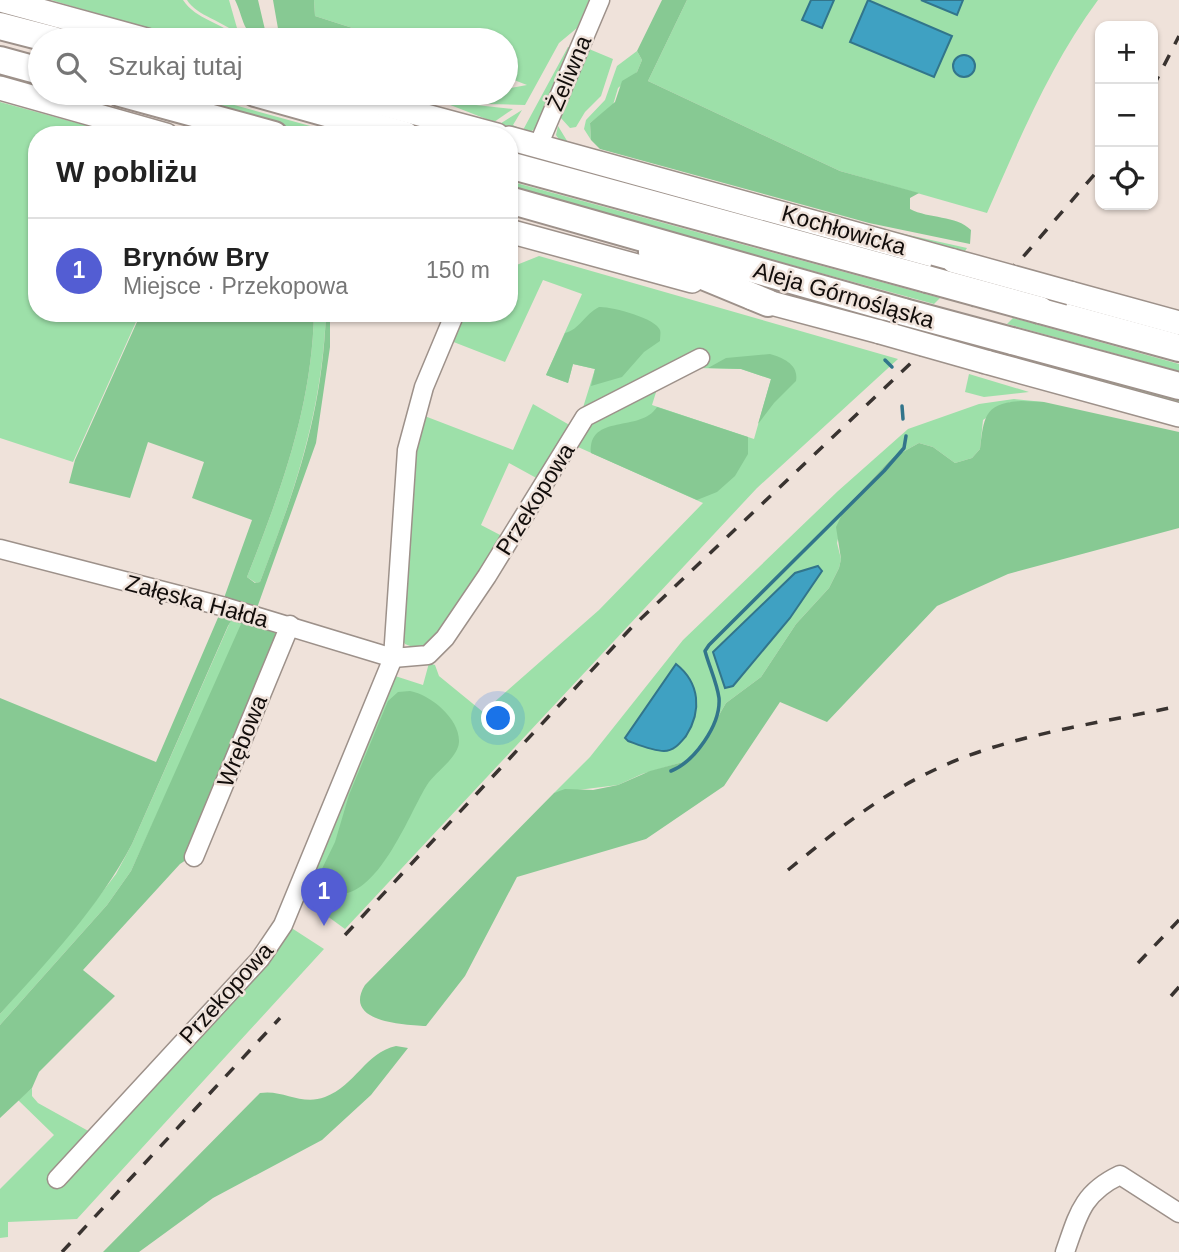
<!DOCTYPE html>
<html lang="pl">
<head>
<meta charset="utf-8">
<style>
  :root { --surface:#fff; --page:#f6f6f6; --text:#222; --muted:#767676; --line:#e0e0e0; --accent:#535dd3 }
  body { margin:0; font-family:Arial,sans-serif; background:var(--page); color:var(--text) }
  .controls { position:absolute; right:21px; top:21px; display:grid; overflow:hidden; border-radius:14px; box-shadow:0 2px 5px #0004 }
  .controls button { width:63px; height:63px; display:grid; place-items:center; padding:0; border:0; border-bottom:2px solid var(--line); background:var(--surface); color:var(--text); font:35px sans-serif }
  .you { position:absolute; left:499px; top:719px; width:24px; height:24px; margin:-18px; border:5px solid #fff; border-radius:50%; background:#1a73e8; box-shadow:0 0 0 10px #1a73e833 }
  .badge { display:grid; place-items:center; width:46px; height:46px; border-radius:50%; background:var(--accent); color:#fff; font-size:23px; font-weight:700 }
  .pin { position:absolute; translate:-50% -58px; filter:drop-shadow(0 2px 4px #0008) }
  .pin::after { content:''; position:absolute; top:37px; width:24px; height:21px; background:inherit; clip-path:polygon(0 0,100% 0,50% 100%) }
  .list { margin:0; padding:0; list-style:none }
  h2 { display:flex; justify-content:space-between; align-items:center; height:91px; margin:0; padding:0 28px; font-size:30px }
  h2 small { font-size:23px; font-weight:400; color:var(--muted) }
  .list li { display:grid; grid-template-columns:46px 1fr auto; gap:21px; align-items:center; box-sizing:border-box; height:105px; padding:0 28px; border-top:2px solid var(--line) }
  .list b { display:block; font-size:26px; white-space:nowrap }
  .list p { margin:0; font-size:23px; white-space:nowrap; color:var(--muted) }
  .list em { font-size:23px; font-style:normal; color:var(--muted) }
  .icon { flex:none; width:38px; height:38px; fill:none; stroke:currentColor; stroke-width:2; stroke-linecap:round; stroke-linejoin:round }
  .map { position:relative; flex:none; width:1179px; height:1252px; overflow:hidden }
  .search { position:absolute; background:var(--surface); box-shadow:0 2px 5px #0004; left:28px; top:28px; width:490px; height:77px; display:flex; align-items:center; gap:18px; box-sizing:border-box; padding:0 24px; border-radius:38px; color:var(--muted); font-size:26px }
  .panel { position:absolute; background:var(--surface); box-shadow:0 2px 5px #0004; left:28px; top:126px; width:490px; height:196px; border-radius:28px }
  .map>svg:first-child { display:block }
  .green { fill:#9de0a9 }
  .forest { fill:#87c993 }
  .water { fill:#3fa1c2; stroke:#32758b; stroke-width:2 }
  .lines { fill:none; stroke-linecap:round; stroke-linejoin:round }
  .stream { stroke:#32758b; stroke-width:3.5 }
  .minor-casing { stroke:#9d918a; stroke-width:21 }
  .major-casing { stroke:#9d918a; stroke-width:26 }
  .highway-casing { stroke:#9d918a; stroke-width:30 }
  .minor { stroke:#fff; stroke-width:18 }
  .major { stroke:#fff; stroke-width:23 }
  .highway { stroke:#fff; stroke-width:26 }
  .rail { stroke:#393330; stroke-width:3.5; stroke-dasharray:12 12; stroke-linecap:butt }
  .major-bridge-casing { stroke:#9d918a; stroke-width:26; stroke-linecap:butt }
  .highway-bridge-casing { stroke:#9d918a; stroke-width:30; stroke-linecap:butt }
  .major-bridge { stroke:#fff; stroke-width:23 }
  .highway-bridge { stroke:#fff; stroke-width:26 }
  .labels { text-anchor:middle; stroke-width:5; stroke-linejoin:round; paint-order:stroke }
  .street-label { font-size:23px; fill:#120d0b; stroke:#efe2da }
</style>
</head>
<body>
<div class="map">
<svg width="1179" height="1252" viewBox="0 0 1179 1252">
  <rect width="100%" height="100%" fill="#efe2da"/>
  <g class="green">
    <path d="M51,0H183C196,20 222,22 241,40H187Z"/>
    <path d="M187,0H229L239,35C223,21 197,16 187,0Z"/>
    <polygon points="314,0 589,0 577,28 559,43 525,105 490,104 426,93 506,93 506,89 527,85 506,77 506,40 390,40 315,16"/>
    <path d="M687,0H1098C1050,65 1019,140 987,213L840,171L648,81Z"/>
    <polygon points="568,47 572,48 536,128 529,133 495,127 522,110 513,125 523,130"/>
    <polygon points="589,49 613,59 601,96 585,112 576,127 570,128 560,117"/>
    <polygon points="637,51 642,60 637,72 618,88 613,105 590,123 591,140 584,129 586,120 605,100 617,66"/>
    <polygon points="165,93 191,93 343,135 318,135"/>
    <polygon points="440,101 513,109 494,122"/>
    <polygon points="0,102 121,135 37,135 37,313 140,313 73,462 0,438"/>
    <polygon points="558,126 569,144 868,226 967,248 965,251 875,231 562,144 556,135"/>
    <polygon points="509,181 940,298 934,304 509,188"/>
    <polygon points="539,256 898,359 757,488 345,929 301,897 392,675 423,685 429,663 435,665 439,676 483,712 599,610 703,503 578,447 592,424 657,389 652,405 754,439 771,379 741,369 695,368 581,414 595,369 573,364 568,383 546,375 582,294 543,280 505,362 451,341 463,313 509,313 509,268"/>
    <path d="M314,313H326C322,412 295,491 260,582L256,583L247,577C281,491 312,406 314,313Z"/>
    <polygon points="1013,318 1179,364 1179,371 1007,324"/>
    <polygon points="982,346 1179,400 1179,405 978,350"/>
    <polygon points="969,374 1029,392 984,397 965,392"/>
    <polygon points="1014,399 1044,402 1010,402 983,420 980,449 972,458 955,463 933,447 919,443 892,458 845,508 837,543 841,559 839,568 829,588 796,624 761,677 726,703 697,753 683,762 642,774 618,785 554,793 590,757 683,640 838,491 908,429 979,404"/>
    <path d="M533,404L573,427L540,480L509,463L481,525L504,537C489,560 447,635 426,646C419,649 411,647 405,644L402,639L415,458L422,415L513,450Z"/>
    <polygon points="231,620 241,624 241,630 131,871 107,905 0,1025 0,1014 84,916 116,874 132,844"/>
    <polygon points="290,927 324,949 77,1219 8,1222 8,1237 0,1238 0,1189 54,1135 18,1100 32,1088 32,1096 38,1103 101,1138 276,952"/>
  </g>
  <g class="forest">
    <path d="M235,0H258L266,34L271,38C241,38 246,23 235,0Z"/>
    <polygon points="273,0 314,0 315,16 390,40 280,40"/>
    <path d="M662,0H687L648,81L840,171L919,193L910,198V209C929,219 956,215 971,230L970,244L869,223L600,149L591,140L590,123L615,102L622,81L637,72L642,60L637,51Z"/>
    <path d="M599,307C610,306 656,318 660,330C661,332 660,338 660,341L644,352L622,377L591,386L595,369L573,364L568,383L546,375L565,333C579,330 585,314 599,307Z"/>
    <path d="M141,313H314C312,406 281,491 247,577L255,583L260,582C296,487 322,416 326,313H330V347L316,443L257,608L224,598L252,520L192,498L204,462L148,442L130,498L69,483L75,460Z"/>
    <path d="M770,354C784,358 799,365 796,381L774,403L758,424L771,379L741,369L708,368L726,358Z"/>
    <path d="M1021,401L1044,402L1179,432V528L1008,574L937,606L827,722L780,702L724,786L646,839L517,877L465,976L426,1026C404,1025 342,1022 365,985L554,793L565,789L593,790L618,785L650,771L683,762L697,753L726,703L761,677L796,624L829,588L839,568L841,559L836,527L845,508L892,458L919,443L933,447L955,463L972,458L980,449C984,417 984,403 1021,401Z"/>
    <path d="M657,407L748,437V454L735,476L717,492L697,500L591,453C588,413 641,433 657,407Z"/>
    <path d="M220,613L285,632L192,856L180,864L83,970L115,996L39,1072L32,1088L0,1118V1025L107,905L131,871L241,624L231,621L228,626L132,844C99,907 48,961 0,1014V698L156,762Z"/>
    <path d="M410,691C431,695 460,719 459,742C458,758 435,772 427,785C409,813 372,916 324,890L319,875L335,842L349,795L388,701L398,692Z"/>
    <path d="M396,1046L408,1048L371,1095L322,1140L213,1198L139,1252H103L260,1093C283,1089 301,1106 325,1097C356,1085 365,1053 396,1046Z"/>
  </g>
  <g class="water">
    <polygon points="811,0 834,0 822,28 802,20"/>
    <polygon points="868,0 952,36 934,77 850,42"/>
    <polygon points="921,0 963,0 957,15"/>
    <circle cx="964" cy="66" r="11"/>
    <polygon points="818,566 822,571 790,618 733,686 725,688 713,652 795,573"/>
    <path d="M676,664C700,683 702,711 686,736C680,743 674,751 664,751C653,751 639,745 628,741L625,738Z"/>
  </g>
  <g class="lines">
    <g class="stream">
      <polyline points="885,360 892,367"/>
      <polyline points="902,406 903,419"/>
      <path d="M671,771C694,762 721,725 719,698C717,683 709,666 705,651L709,645L884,471L904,448L906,436"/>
    </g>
    <g class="minor-casing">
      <g id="minor">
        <polyline points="538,146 600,0"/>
        <polyline points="0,549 225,607 393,658 428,655 445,638 487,576 585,417 700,358"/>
        <polyline points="194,857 290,625"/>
        <polyline points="57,1179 260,959 283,925 393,658 407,450 424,387 455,313"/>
        <path d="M1065,1252C1078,1215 1082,1193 1120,1175L1179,1213"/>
      </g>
    </g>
    <g class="major-casing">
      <g id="major">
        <polyline points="1,0 147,40"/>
        <polyline points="0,88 166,135"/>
        <polyline points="341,93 497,135"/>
        <polyline points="509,138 954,261"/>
        <polyline points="509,231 692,281"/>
        <polyline points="1070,293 1179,323"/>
        <polyline points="752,298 880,332"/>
        <polyline points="986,362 1179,415"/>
      </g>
    </g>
    <g class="highway-casing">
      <g id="highway">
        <polyline points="0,26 54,40"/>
        <polyline points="0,60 40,71"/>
        <polyline points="120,93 274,135"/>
        <polyline points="255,93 405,135"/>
        <polyline points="509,165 927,279"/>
        <polyline points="509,200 904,312"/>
        <polyline points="652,252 676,265 768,303"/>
        <polyline points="1040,310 1179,348"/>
        <polyline points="1012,341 1179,386"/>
      </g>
    </g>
    <use href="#minor" class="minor"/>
    <use href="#major" class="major"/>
    <use href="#highway" class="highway"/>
    <g class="rail">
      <polyline points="1153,87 1179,36"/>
      <path d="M788,870C832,834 876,798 928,773C1004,735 1096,724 1179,706"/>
      <polyline points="345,935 633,626 1023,257 1100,168"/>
      <polyline points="1138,963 1179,920"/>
      <polyline points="1171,996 1179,987"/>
      <polyline points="62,1252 280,1018"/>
    </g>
    <g class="major-bridge-casing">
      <g id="major-bridge">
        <polyline points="954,261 1070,293"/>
        <polyline points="880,332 986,362"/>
      </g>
    </g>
    <g class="highway-bridge-casing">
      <g id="highway-bridge">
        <polyline points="927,279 1040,310"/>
        <polyline points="904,312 1012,341"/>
      </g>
    </g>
    <use href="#major-bridge" class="major-bridge"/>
    <use href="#highway-bridge" class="highway-bridge"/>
  </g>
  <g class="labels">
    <g class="street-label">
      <text transform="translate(569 73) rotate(-67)" y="8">Żeliwna</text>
      <text transform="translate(844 230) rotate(16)" y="8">Kochłowicka</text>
      <text transform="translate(844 295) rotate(16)" y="8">Aleja Górnośląska</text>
      <text transform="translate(535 499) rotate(-58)" y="8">Przekopowa</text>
      <text transform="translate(197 601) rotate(15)" y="8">Załęska Hałda</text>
      <text transform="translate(242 741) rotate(-68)" y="8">Wrębowa</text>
      <text transform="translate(226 993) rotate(-48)" y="8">Przekopowa</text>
    </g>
  </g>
</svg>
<div class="controls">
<button>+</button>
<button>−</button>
<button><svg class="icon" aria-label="locate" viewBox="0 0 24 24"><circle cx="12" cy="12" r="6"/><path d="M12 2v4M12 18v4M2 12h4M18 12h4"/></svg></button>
</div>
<div class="you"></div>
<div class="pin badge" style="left:324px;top:926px">1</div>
<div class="search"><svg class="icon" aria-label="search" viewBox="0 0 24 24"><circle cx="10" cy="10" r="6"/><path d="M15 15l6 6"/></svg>Szukaj tutaj</div>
<section class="panel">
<h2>W pobliżu<small></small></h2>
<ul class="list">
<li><span class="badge">1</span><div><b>Brynów Bry</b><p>Miejsce · Przekopowa</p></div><em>150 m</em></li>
</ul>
</section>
</div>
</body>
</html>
